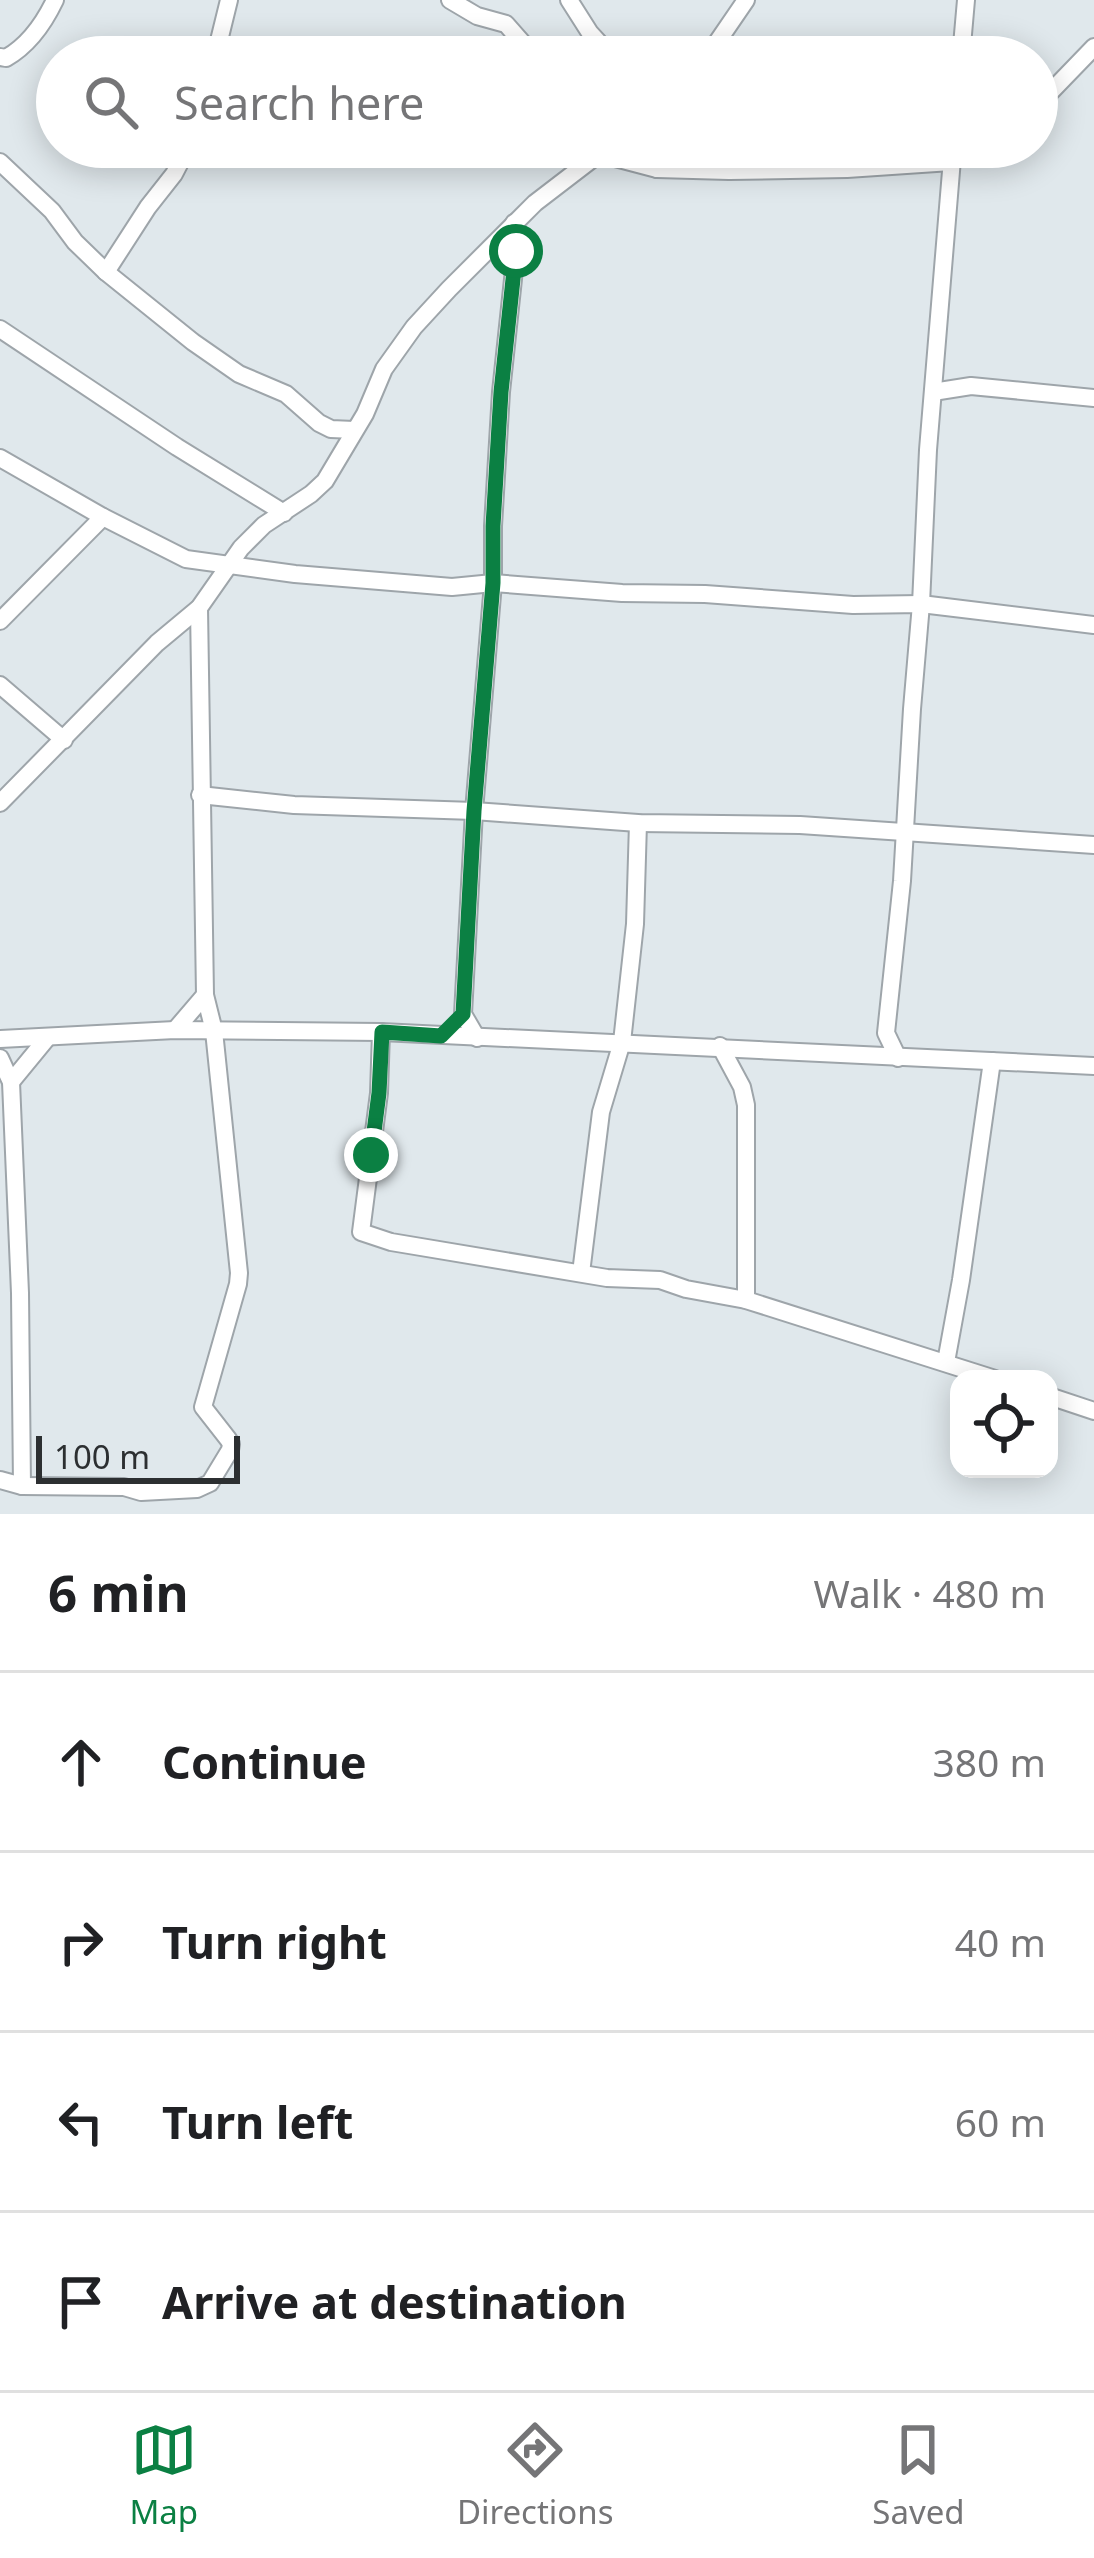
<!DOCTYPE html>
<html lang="en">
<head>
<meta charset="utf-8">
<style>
  :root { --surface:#fff; --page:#f6f6f6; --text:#202124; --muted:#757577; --line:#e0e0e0; --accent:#0b8043 }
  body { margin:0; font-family:"Noto Sans",sans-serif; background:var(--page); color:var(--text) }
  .controls { position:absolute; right:36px; bottom:36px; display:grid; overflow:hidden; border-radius:24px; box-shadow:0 6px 30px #0003 }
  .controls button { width:108px; height:108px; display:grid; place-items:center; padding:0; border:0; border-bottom:3px solid var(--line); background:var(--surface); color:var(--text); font:60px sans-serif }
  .scale { position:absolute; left:36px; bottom:30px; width:204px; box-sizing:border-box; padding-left:12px; border:6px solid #2c2f31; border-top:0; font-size:33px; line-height:42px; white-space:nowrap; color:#2c2f31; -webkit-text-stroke:9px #e0e8ec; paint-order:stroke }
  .stop { position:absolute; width:36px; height:36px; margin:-27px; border:9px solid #0b8043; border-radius:50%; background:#fff }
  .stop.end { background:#0b8043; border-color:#fff; box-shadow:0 3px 12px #0008 }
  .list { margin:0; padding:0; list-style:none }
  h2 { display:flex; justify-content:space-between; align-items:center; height:156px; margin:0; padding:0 48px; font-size:51px }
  h2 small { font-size:39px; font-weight:400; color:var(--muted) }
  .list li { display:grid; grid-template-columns:78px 1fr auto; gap:36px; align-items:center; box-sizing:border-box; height:180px; padding:0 48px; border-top:3px solid var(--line) }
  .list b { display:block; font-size:45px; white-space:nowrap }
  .list em { font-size:39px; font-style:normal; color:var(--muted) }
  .icon { flex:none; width:66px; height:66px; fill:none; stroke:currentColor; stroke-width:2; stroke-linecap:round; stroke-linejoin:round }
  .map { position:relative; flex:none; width:1094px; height:1514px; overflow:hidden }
  .search { position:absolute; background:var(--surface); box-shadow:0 6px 30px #0003; left:36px; right:36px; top:36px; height:132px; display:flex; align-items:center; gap:30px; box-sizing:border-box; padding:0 42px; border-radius:66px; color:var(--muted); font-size:45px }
  .sheet { height:876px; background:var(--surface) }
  nav { display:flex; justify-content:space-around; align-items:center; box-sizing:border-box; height:168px; border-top:3px solid var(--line); background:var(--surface); font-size:33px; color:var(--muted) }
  nav a { display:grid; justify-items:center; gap:6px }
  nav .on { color:var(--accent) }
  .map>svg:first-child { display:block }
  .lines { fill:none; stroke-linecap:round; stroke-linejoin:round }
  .street-casing { stroke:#9ea5aa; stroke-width:20 }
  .street { stroke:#fff; stroke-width:16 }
  .route { stroke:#0b8043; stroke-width:15 }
</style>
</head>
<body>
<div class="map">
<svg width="1094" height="1514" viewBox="0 0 1094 1514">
  <rect width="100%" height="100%" fill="#e0e8ec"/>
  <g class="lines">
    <g class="street-casing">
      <g id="street">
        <polyline points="450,0 477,16 506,24 535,57"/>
        <polyline points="569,0 590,33 612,57"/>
        <path d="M0,57L6,58C29,45 44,23 55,0"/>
        <polyline points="215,57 229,0"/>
        <polyline points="707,57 746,0"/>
        <polyline points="961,57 966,0"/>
        <polyline points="1037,106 1094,47"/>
        <polyline points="597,149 600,154 657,169 729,171 847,169 951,162"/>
        <polyline points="0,162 52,211 75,242 106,272 193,342 239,374 286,394 319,423 331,429 354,430"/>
        <polyline points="657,169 669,147"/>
        <polyline points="106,272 148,207 174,174 188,147"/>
        <polyline points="0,329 177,447 284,513"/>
        <polyline points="933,392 971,386 1094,398"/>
        <polyline points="0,458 103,517 186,559 295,574 452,587 493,583 622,593 705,594 853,605 921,604 1094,625"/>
        <polyline points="0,621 103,517"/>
        <polyline points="0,685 64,740"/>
        <polyline points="200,795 294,805 474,811 638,823 800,825 1094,845"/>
        <polyline points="0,803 157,643 199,608 241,548 264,525 311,494 325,481 365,414 384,369 414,327 449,289 535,203 608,147"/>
        <polyline points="175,1030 205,995"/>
        <polyline points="381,1032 379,1093 361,1232 391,1242 607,1278 660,1280 686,1289 746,1300 995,1379"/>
        <polyline points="477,1038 463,1014 474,811 493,583 493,526 501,392 516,251 514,223"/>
        <polyline points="0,1039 175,1030 381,1032 1094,1066"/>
        <polyline points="720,1046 742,1087 746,1105 746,1300"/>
        <polyline points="0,1058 11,1082 20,1293 22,1486 0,1480"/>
        <polyline points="898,1058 886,1033 902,881 912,709 921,604 928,450 953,147"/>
        <polyline points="11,1082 48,1037"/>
        <polyline points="581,1273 601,1112 622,1042 635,924 638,823"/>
        <polyline points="946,1362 961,1280 992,1061"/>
        <polyline points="1049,1396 1094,1411"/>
        <polyline points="22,1486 124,1487 141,1492 197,1489 210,1483 230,1450 231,1444 228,1439 203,1407 238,1284 239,1273 214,1031 205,995 199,608"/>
      </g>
    </g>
    <use href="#street" class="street"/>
  </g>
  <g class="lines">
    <polyline class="route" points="371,1155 379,1093 382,1032 441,1036 463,1014 474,811 493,583 493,526 501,392 516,251"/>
  </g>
</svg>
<div class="controls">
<button><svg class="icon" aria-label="locate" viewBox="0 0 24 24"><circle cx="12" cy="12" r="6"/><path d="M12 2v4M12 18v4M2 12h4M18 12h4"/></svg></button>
</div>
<div class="scale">100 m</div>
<div class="stop" style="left:516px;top:251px"></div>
<div class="stop end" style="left:371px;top:1155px"></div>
<div class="search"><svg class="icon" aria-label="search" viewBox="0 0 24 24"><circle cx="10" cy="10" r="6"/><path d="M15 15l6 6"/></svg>Search here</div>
</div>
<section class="sheet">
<h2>6 min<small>Walk · 480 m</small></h2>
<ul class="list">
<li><svg class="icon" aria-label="ahead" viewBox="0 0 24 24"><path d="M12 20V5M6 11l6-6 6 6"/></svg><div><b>Continue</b></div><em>380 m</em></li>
<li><svg class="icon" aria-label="right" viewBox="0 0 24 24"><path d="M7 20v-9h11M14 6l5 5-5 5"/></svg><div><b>Turn right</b></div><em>40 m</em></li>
<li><svg class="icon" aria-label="left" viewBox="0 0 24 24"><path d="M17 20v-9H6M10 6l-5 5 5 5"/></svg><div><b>Turn left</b></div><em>60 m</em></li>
<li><svg class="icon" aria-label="arrive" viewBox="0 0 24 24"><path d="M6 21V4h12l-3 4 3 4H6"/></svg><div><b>Arrive at destination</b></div></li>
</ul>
</section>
<nav>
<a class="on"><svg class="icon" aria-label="map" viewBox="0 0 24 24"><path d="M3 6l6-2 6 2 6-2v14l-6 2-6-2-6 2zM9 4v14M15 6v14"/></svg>Map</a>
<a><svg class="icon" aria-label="directions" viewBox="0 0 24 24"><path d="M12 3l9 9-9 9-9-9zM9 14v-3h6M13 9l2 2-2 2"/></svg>Directions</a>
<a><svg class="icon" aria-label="saved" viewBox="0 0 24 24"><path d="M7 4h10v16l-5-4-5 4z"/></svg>Saved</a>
</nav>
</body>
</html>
